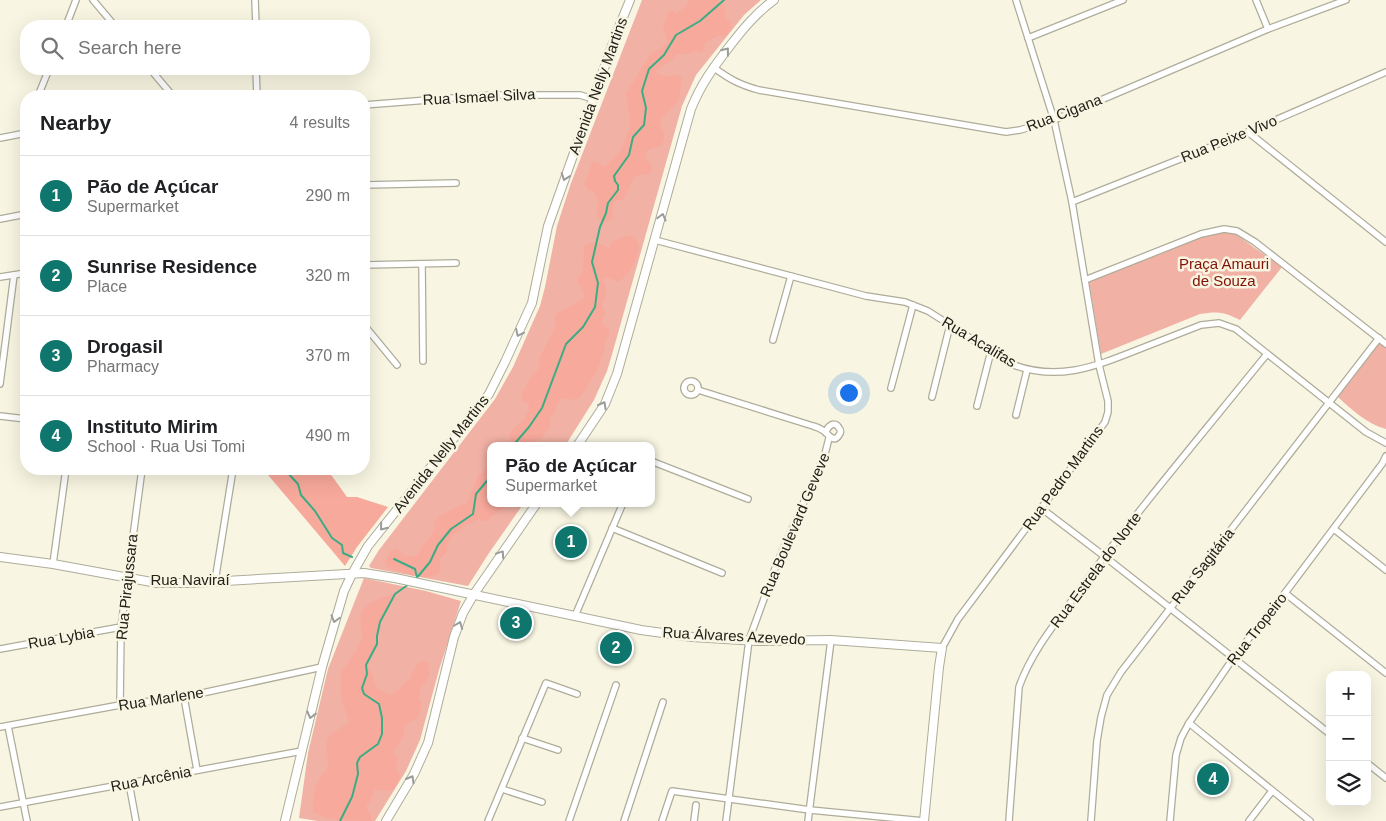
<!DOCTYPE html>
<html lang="en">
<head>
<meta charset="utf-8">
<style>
  :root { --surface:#fff; --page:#f6f6f6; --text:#202124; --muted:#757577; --line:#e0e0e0; --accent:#0f766e }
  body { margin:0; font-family:Arial,sans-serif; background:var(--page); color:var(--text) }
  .controls { position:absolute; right:15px; bottom:15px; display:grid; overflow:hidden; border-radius:10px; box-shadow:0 5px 20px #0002 }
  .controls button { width:45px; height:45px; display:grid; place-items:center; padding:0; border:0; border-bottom:1px solid var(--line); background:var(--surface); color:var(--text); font:25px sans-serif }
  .you { position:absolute; left:848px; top:392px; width:18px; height:18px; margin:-12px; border:4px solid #fff; border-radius:50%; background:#1a73e8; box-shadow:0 0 0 8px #1a73e833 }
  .badge { display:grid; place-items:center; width:32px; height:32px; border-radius:50%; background:var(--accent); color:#fff; font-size:16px; font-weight:700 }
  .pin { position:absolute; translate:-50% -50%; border:2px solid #fff; box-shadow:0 1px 5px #0006 }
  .popup { position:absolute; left:487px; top:442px; width:168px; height:65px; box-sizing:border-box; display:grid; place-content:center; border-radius:10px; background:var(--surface); filter:drop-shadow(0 1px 4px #0005); font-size:16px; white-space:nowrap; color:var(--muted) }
  .popup b { font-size:19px; color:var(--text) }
  .popup::after { content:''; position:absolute; left:50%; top:100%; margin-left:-10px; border:10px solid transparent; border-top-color:var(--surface) }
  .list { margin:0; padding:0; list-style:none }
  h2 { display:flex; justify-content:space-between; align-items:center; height:65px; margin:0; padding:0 20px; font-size:21px }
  h2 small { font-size:16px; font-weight:400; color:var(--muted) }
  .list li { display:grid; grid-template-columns:32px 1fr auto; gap:15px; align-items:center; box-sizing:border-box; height:80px; padding:0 20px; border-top:1px solid var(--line) }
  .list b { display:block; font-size:19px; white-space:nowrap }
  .list p { margin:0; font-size:16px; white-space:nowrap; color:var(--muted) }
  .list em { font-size:16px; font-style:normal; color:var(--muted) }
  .icon { flex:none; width:28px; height:28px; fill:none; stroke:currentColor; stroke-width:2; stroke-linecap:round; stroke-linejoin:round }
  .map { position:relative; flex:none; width:1386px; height:821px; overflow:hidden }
  .search { position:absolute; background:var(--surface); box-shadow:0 5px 20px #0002; left:20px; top:20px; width:350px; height:55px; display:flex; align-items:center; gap:12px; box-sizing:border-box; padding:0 18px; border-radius:20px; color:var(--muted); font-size:19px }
  .panel { position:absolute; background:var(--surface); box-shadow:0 5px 20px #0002; left:20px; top:90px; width:350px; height:385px; border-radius:20px }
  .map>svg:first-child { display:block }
  .green { fill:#f2b1a5 }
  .forest { fill:#f7a99b }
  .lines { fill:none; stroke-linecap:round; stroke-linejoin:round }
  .stream { stroke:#3bac84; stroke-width:2 }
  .street-casing { stroke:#afac9a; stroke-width:8 }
  .secondary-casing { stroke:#afac9a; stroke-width:10 }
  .street { stroke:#fff; stroke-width:5.5 }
  .secondary { stroke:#fff; stroke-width:8 }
  .oneway { stroke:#9b9b98 }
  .labels { text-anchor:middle; stroke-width:5; stroke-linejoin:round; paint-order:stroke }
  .street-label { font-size:15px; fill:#212019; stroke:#f8f5e2 }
  .park-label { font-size:15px; fill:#831205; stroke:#f8f5e2 }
</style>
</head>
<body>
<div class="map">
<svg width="1386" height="821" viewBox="0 0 1386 821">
  <rect width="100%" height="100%" fill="#f8f5e2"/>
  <g class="green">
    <polygon points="642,0 761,0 744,15 696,75 682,106 613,351 607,371 594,400 565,446 491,446 491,503 524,503 489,553 468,586 371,568 369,566 379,550 495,399 513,367 540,306 545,287 557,226 571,183"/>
    <path d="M1224,232L1235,234L1282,267L1240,320C1225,312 1217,311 1200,314L1101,354L1089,281L1201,237Z"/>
    <path d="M1379,342L1386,348V429C1367,424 1352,410 1338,397Z"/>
    <polygon points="364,578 426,591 461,601 439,670 420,740 406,771 375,821 318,821 299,818 308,753 328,669"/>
  </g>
  <g class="forest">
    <path d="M690,0H717L725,6V18L730,23L731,28L726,35L717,36L705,43L704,49L701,52L694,51L688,54H677C673,63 663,63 656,71L658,75L664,76L678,75L682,79L679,98L674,106L661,118L660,124L664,134V139L661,146L647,150L644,158L653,168L649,174L640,175L634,177L623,200L615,201L612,209L613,217L605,223L597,217L598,202L595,192L588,190L584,184C590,175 588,169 594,161L604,167L620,152L630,127V118L626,94L651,53L662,48L667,42L666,34L663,29L668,13L672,10L676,14L683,9Z"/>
    <path d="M630,235L636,239L639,246C635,261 632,273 618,282L606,277L603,280L606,288V294L602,306L605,313L602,321L603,325L609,330V336L605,341L604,352L596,372L580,397L572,400L561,398L556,405L555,413L549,417L550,426L541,439L535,441L529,446H512L509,435C519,420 527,424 529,403L523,402L522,394L532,375L538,370L540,357L556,326L555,319L556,314C565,308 575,305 584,298V292L577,280C586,271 583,258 584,247C593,239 599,243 609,248L613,241Z"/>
    <path d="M491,463V503H508C502,511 493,514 486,522L478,519L468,524L453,535L448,542L447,551L440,559L439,573C427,583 402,572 388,568L385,563L391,550L397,549C404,556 407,558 416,556L423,546L434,532L435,521C441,515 458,504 467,504L478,476Z"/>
    <polygon points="263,469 327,469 347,497 357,497 388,507 357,547 345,566"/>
    <path d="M395,594L380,622L377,636V644L366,665L373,676L374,683L377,689L390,695C400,691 403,684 411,678C413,670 415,665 422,661L428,662C431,675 429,679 420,688L419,697L422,706L418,717L403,727L405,733L393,754L398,758L396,769L400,777L394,789L385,791L374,789L371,800L366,807L372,819V821C354,821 326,821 313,812C314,800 313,787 321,777C323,773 326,772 328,768C330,761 327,759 327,752C324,735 336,731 349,723C347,713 342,704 341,694C340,687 342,680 341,673L355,653L363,637C354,608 370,600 395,594Z"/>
  </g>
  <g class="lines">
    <g class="stream">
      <polyline points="515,446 516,442 529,427 542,408 566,344 583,327 595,307 598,283 592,262 600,227 606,213 608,203 618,190 618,185 615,181 614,176 629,155 633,137 644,125 646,108 642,91 649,69 664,55 676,35 700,21 724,0"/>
      <polyline points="284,469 298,484 301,495 315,511 332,538 342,545 343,553 352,557"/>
      <polyline points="394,559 415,569 417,577"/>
      <polyline points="415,580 430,562 438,545 451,529 473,514 476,494 491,476"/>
      <polyline points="340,821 352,797 358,774 357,763 360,757 378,744 382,734 382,718 379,704 364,694 362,688 367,674 366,665 377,644 377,636 380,622 395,594 409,584"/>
    </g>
    <g class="street-casing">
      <g id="street">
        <polyline points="93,0 115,26"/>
        <polyline points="255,0 256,26"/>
        <polyline points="1256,0 1268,29"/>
        <polyline points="66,26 76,0"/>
        <polyline points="1028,38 1123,0"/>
        <path d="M713,67C729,79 740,85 759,90L1006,132L1020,130L1054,120L1268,29L1346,0"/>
        <polyline points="150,69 173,96"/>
        <polyline points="256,69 257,96"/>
        <polyline points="38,96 49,69"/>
        <polyline points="364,105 492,95 580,95 593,99"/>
        <polyline points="1248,132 1386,242"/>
        <polyline points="0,138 26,133"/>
        <polyline points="364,185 456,183"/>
        <polyline points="1072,202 1248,132 1386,72"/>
        <polyline points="0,219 26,214"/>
        <path d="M655,240L866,296L905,302L928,311L1011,364C1057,382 1094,367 1137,350C1158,342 1180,333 1201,325L1219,323L1236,329L1366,432L1386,443"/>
        <polyline points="422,264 423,361"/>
        <polyline points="364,265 456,263"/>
        <polyline points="0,277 26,273"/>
        <polyline points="1085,280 1201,234 1224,229 1237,231 1255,242 1386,344"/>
        <polyline points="364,325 397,365"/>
        <polyline points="773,340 791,276"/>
        <circle cx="691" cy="388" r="7"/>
        <polyline points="0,384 14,275"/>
        <polyline points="891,388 913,305"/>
        <path d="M698,390L813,426C817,427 820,428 824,431C828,434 834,444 839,435C841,433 841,430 839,428C835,420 827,426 826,433"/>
        <polyline points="932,397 950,325"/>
        <polyline points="977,406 991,351"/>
        <polyline points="1016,415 1027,370"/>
        <polyline points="0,416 26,419"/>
        <polyline points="651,461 748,499"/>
        <polyline points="1041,508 1104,556 1330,734"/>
        <polyline points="612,528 722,573"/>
        <polyline points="1334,529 1386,570"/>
        <polyline points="53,564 66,469"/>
        <polyline points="215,581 233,469"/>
        <polyline points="1285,593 1386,673"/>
        <polyline points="575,616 623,503"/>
        <polyline points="942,648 958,619 1087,447 1105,422 1108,412 1108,401 1099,365 1072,202 1054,120 1016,0"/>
        <polyline points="0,649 121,627"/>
        <polyline points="184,697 197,770"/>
        <polyline points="120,705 121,627 142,469"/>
        <polyline points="1189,723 1310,821"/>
        <polyline points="8,726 27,821"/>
        <polyline points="0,727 120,705 184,697 322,667"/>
        <polyline points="522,738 558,750"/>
        <polyline points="1367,763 1386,778"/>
        <polyline points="129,783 136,821"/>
        <polyline points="502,789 542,802"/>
        <polyline points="0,807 302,751"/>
        <polyline points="488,821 546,683 577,694"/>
        <polyline points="569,821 616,685"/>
        <polyline points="624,821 663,702"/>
        <polyline points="662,821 672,791 810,810 924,821"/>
        <polyline points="694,821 696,805"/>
        <polyline points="726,821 749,640 777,563 825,454 829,438"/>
        <polyline points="808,821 831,640"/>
        <path d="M1009,821L1019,687C1032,650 1058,620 1081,588C1139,508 1204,432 1267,354"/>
        <polyline points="1091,821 1097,741 1101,717 1107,695 1121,672 1379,338"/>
        <polyline points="1170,821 1176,755 1181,738 1189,723 1234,657 1285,593 1382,464 1386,456"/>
        <polyline points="1249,821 1272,791"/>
      </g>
    </g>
    <g class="secondary-casing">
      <g id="secondary">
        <path d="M577,446L605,404L617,374L691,109C701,84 713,68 729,47C743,29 756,13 774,0"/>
        <polyline points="0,557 53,564 157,583 190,583 364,573 395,578 641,630 692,637 757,641 831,640 942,648 939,667 924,821"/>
        <polyline points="285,821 322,667 344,591 352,574 368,546 481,404 489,394 505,362 532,303 548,226 617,32 630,0"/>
        <polyline points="386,821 414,774 428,743 454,637 463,613 474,594 537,503"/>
      </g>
    </g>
    <use href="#street" class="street"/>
    <use href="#secondary" class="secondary"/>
  </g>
  <defs><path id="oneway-chevron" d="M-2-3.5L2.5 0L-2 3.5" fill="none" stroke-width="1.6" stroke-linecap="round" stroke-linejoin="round" transform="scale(1.25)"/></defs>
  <g class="oneway">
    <use href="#oneway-chevron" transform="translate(726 51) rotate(-52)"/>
    <use href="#oneway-chevron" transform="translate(565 177) rotate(110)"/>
    <use href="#oneway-chevron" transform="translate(662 217) rotate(-75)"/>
    <use href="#oneway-chevron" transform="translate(519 333) rotate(116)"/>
    <use href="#oneway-chevron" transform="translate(603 405) rotate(-61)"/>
    <use href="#oneway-chevron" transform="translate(383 527) rotate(129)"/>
    <use href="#oneway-chevron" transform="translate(501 554) rotate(-56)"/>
    <use href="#oneway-chevron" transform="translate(335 619) rotate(106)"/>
    <use href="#oneway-chevron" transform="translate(459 625) rotate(-69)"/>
    <use href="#oneway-chevron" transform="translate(311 715) rotate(104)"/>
    <use href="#oneway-chevron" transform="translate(411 779) rotate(-60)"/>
  </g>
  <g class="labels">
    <g class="street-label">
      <text transform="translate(598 86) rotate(-70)" y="5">Avenida Nelly Martins</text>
      <text transform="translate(479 97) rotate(-3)" y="5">Rua Ismael Silva</text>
      <text transform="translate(1064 113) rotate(-21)" y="5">Rua Cigana</text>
      <text transform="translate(1229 139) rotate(-22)" y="5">Rua Peixe Vivo</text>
      <text transform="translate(979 342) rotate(31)" y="5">Rua Acalifas</text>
      <text transform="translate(441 454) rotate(-52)" y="5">Avenida Nelly Martins</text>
      <text transform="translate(1063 478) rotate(-54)" y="5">Rua Pedro Martins</text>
      <text transform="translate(795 525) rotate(-67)" y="5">Rua Boulevard Geveve</text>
      <text transform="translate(1203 566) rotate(-52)" y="5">Rua Sagitária</text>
      <text transform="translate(1096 570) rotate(-53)" y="5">Rua Estrela do Norte</text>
      <text x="190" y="585">Rua Naviraí</text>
      <text transform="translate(127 587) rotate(-84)" y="5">Rua Pirajussara</text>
      <text transform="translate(1257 629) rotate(-52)" y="5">Rua Tropeiro</text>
      <text transform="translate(734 636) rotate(3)" y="5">Rua Álvares Azevedo</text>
      <text transform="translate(61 638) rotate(-10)" y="5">Rua Lybia</text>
      <text transform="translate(161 699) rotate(-9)" y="5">Rua Marlene</text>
      <text transform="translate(151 779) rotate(-11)" y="5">Rua Arcênia</text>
    </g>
    <g class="park-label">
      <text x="1224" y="269">Praça Amauri<tspan x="1224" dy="17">de Souza</tspan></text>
    </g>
  </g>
</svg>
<div class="controls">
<button>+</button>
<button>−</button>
<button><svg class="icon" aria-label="layers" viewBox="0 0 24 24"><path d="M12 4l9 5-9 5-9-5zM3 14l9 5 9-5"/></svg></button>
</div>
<div class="you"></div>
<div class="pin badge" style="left:571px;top:542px">1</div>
<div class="popup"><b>Pão de Açúcar</b>Supermarket</div>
<div class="pin badge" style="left:616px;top:648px">2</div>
<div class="pin badge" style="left:516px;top:623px">3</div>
<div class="pin badge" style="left:1213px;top:779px">4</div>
<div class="search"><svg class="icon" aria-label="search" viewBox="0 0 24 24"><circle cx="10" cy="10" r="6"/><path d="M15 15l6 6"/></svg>Search here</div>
<section class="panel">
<h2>Nearby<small>4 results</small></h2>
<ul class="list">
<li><span class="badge">1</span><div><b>Pão de Açúcar</b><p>Supermarket</p></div><em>290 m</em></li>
<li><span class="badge">2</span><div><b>Sunrise Residence</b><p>Place</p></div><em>320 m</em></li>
<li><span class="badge">3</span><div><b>Drogasil</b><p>Pharmacy</p></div><em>370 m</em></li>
<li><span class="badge">4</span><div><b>Instituto Mirim</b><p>School · Rua Usi Tomi</p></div><em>490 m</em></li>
</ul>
</section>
</div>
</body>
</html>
